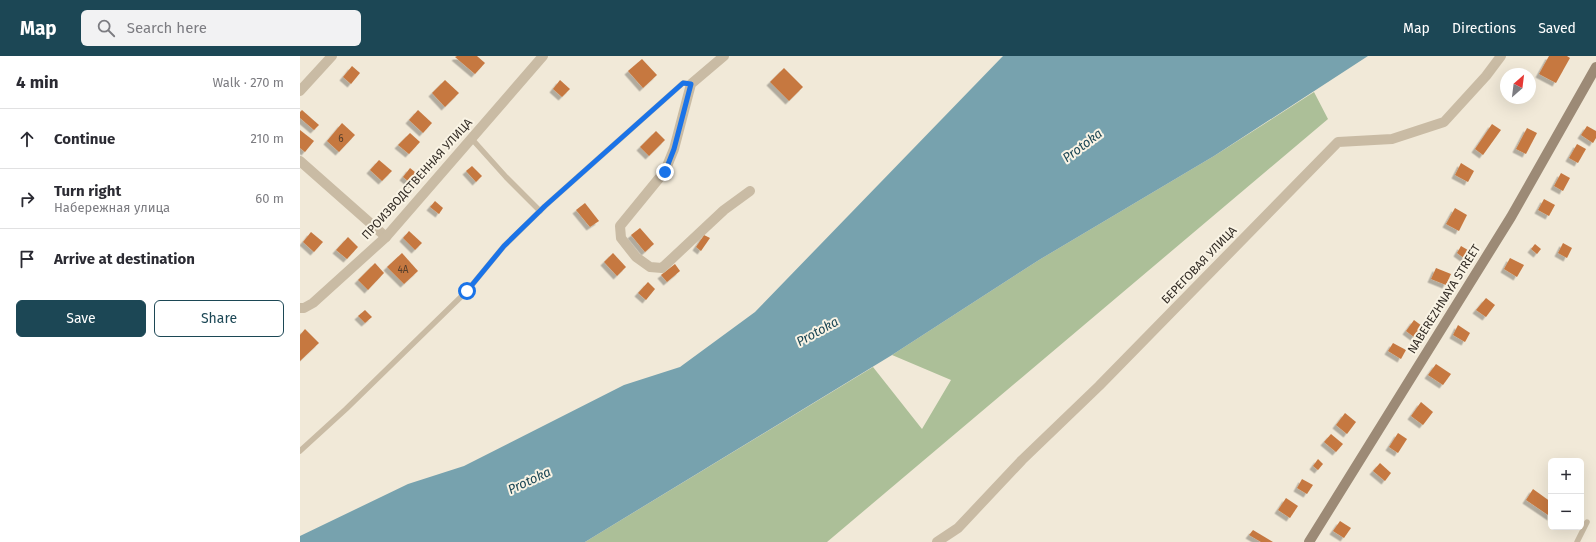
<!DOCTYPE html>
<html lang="en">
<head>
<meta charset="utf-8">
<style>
  :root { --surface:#fff; --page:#f2f2f3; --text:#2b2b33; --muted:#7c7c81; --line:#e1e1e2; --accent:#1c4755 }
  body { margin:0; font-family:"Fira Sans",sans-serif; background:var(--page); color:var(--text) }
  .controls { position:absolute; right:12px; bottom:12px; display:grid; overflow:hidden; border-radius:6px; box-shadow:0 4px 16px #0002 }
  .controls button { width:36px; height:36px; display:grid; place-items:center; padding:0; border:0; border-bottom:1px solid var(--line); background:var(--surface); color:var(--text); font:20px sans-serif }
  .compass { position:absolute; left:1200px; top:12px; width:36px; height:36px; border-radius:50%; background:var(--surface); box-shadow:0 4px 16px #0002; rotate:28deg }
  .stop { position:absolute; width:12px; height:12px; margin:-9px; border:3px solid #1a73e8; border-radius:50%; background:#fff }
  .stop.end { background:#1a73e8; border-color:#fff; box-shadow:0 1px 4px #0008 }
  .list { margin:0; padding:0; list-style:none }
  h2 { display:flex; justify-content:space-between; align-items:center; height:52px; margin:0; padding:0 16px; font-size:17px }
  h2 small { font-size:13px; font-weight:400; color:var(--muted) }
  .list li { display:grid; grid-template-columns:26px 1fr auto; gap:12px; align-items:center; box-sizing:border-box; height:60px; padding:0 16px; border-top:1px solid var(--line) }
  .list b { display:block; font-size:15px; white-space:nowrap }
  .list p { margin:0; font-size:13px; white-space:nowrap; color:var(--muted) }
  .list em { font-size:13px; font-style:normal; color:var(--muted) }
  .actions { display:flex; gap:8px; padding:12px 16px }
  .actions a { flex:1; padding:9px 0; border:1px solid var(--accent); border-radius:6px; text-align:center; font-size:14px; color:var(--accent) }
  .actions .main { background:var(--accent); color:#fff }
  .icon { flex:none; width:22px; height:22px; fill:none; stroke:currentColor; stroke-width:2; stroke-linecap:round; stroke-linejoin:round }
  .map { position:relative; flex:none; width:1296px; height:486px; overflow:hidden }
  header { display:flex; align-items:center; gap:24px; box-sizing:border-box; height:56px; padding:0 20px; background:var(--accent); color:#fff }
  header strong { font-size:19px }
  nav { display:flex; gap:22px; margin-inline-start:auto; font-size:14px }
  .search { width:280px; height:36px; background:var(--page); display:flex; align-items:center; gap:10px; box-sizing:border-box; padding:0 14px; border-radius:6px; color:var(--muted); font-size:15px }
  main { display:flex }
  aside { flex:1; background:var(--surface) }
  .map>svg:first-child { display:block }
  .green { fill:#acbf98 }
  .water { fill:#77a2ae }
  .building { fill:#c67841; filter:url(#shadow) }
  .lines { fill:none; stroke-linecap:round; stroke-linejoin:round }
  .lane { stroke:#c9bba4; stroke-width:5.5 }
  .street { stroke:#c9bba4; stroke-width:10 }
  .secondary { stroke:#9c8a76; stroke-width:10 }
  .route { stroke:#1a73e8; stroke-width:5 }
  .labels { text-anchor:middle; stroke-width:4; stroke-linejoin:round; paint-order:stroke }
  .number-label { font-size:10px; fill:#58402d }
  .street-label { font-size:12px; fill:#342d26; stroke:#f9f3e4 }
  .water-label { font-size:13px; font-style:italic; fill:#1c4755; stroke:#f9f3e4 }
</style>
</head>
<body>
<header>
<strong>Map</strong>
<div class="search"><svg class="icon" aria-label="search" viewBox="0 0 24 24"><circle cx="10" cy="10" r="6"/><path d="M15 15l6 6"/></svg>Search here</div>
<nav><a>Map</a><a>Directions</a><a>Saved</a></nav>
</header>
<main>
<aside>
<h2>4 min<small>Walk · 270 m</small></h2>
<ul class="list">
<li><svg class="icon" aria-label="ahead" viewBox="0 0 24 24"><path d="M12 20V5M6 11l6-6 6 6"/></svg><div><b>Continue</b></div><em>210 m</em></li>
<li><svg class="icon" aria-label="right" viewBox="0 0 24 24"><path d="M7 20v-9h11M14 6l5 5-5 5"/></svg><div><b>Turn right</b><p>Набережная улица</p></div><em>60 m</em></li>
<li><svg class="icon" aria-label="arrive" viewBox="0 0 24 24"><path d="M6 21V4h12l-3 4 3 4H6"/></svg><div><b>Arrive at destination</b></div></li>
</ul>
<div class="actions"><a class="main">Save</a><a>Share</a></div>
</aside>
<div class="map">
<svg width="1296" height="486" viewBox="0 0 1296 486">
  <defs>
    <filter id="shadow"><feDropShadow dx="-3.5" dy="3.5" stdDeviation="0" flood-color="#0004"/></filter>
  </defs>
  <rect width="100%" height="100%" fill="#f1e9d8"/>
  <polygon class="green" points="1014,36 1028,63 527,486 285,486 573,311 622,373 651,324 592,299 739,204 914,100"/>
  <polygon class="water" points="703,0 1068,0 914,100 739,204 592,299 285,486 0,486 0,480 108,428 164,410 324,329 380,311 455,256"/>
  <g class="building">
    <polygon points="157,0 177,0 185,7 175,18 155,1"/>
    <polygon points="1249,0 1267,0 1270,2 1256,27 1239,18"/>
    <polygon points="342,3 357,19 343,32 328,15"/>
    <polygon points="52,10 60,17 51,28 43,21"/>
    <polygon points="484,12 503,31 489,45 470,26"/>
    <polygon points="145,24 159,37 145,51 132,37"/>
    <polygon points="260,24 270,33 262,41 253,33"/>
    <polygon points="2,54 19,69 14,74 0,62 0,56"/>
    <polygon points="118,54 132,67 123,77 109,64"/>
    <polygon points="42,67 55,79 39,96 27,85"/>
    <polygon points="1192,68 1201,74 1183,99 1175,93"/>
    <polygon points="1287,70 1296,75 1296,82 1293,87 1281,79"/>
    <polygon points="1227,72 1237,77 1226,98 1216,93"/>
    <polygon points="0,74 14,85 5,96 0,92"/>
    <polygon points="356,75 365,84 349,100 340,91"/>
    <polygon points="110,77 120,86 109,98 98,89"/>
    <polygon points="1277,88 1286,93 1278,107 1269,102"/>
    <polygon points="79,104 92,115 82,125 70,114"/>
    <polygon points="1161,107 1174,115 1168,126 1155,119"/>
    <polygon points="172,110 182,120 176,126 166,115"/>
    <polygon points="110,112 121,121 114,130 103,121"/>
    <polygon points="1261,117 1270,122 1263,135 1254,130"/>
    <polygon points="1244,143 1255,149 1249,160 1238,154"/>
    <polygon points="135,145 143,152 139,158 130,151"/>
    <polygon points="285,147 299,165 290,171 276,154"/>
    <polygon points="1155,152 1167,159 1159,175 1146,168"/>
    <polygon points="340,172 354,188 345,196 331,179"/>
    <polygon points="109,175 122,187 115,194 103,182"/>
    <polygon points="11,176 23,186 14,196 3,186"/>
    <polygon points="404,179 410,182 401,195 396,191"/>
    <polygon points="48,181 58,191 47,203 36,194"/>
    <polygon points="1263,187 1272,192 1267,202 1258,197"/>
    <polygon points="1235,188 1241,193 1237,198 1231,193"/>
    <polygon points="1161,190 1173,197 1168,205 1157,197"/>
    <polygon points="102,197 118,215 104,228 87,211"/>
    <polygon points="313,197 326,211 317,220 304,206"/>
    <polygon points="1210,202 1224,209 1217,221 1204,213"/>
    <polygon points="75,207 84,217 68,234 58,224"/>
    <polygon points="375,208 380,215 367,226 361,219"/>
    <polygon points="1136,212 1151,218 1146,229 1131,223"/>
    <polygon points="348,226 355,233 346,244 338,237"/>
    <polygon points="1186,242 1195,249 1186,261 1176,254"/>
    <polygon points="65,254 72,261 65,267 58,260"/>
    <polygon points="1114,264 1122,270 1114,281 1106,275"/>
    <polygon points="1158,269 1170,277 1165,286 1153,279"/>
    <polygon points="5,273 19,287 0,305 0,279"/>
    <polygon points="1093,287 1106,294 1101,303 1088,295"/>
    <polygon points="1136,308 1151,318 1143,329 1128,319"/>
    <polygon points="1121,346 1133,356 1123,369 1111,360"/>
    <polygon points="1045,357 1056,366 1047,378 1036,369"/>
    <polygon points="1098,377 1107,383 1098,397 1089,391"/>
    <polygon points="1031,378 1043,388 1036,396 1024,386"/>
    <polygon points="1018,403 1023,408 1018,414 1013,410"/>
    <polygon points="1080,407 1091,417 1085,425 1073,415"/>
    <polygon points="1002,423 1013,429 1007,438 997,432"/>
    <polygon points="1233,433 1251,446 1251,461 1226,444"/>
    <polygon points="986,442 998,450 990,462 978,454"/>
    <polygon points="1040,465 1051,472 1044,482 1033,475"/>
    <polygon points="953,474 973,486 961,486 949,479"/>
  </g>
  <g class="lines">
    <g class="lane">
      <polyline points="171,82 206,121 240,155"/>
      <polyline points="0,395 46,353 167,235 204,190 245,150 383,27 391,28"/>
      <polyline points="1277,486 1287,466"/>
    </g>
    <g class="street">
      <polyline points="424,0 391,28 374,93 365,115 320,170 321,182 336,201 350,211 362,212 424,154 450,135"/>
      <polyline points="0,35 32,0"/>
      <polyline points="0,105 86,181"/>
      <polyline points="0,252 4,252 13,247 86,181 243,0"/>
      <polyline points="637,486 658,472 722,404 799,330 1038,86 1092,83 1144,66 1186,20 1201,0"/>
    </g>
    <polyline class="secondary" points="1009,486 1211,161 1296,11"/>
  </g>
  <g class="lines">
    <polyline class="route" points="167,235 204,190 245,150 383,27 391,28 374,93 365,116"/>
  </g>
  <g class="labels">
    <g class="number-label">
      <text x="41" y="86">6</text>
      <text x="103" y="217">4А</text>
    </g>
    <g class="street-label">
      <text transform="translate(117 123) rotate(-48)" y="4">ПРОИЗВОДСТВЕННАЯ УЛИЦА</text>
      <text transform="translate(899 209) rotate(-46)" y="4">БЕРЕГОВАЯ УЛИЦА</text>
      <text transform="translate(1144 243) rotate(-58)" y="4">NABEREZHNAYA STREET</text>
    </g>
    <g class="water-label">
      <text transform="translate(782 89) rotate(-37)" y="5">Protoka</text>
      <text transform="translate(517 275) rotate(-29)" y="5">Protoka</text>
      <text transform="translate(229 424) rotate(-25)" y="5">Protoka</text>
    </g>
  </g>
</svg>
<div class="controls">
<button>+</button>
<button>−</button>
</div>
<svg class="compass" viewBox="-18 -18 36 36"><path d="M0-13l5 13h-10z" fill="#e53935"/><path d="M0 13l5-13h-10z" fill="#7c7c81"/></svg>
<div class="stop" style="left:167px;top:235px"></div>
<div class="stop end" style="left:365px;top:116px"></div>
</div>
</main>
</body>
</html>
